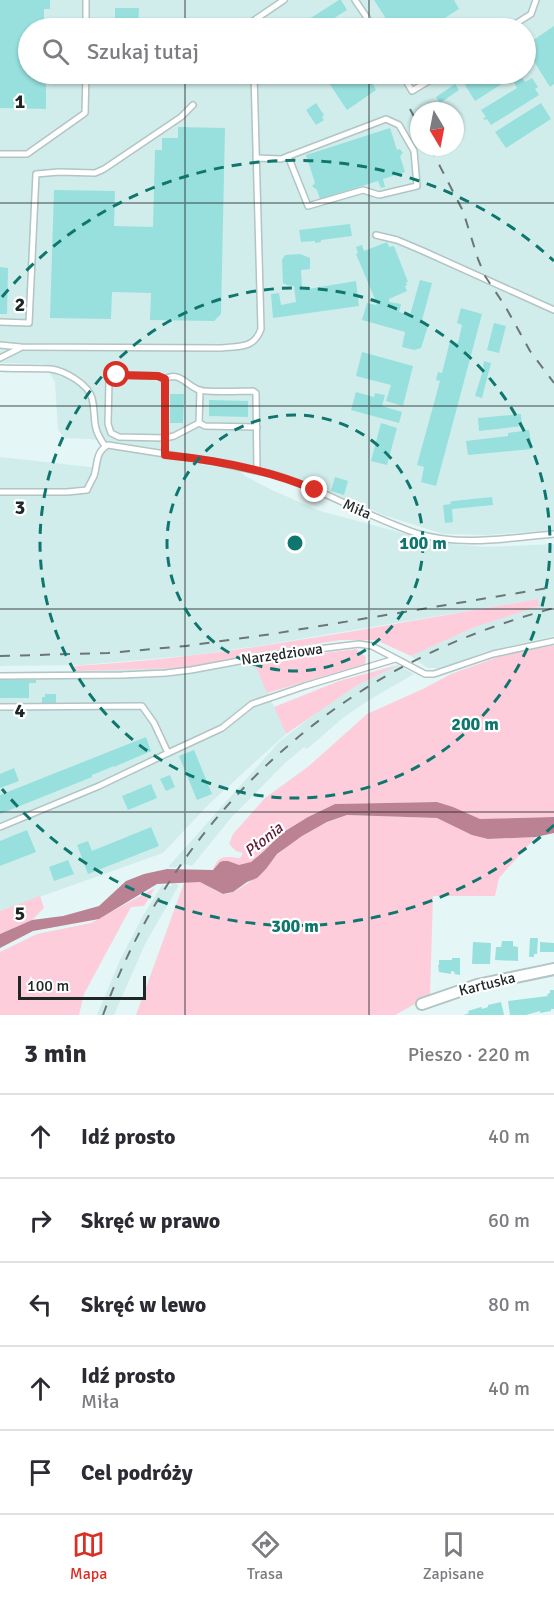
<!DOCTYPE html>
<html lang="pl">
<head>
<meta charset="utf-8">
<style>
  :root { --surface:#fff; --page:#f7f7f7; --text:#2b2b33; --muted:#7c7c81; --line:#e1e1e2; --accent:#d93025 }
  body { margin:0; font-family:Signika,sans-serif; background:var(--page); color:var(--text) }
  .compass { position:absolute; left:410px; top:102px; width:54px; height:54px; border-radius:50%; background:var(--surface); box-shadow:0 2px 4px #0004; rotate:170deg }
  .scale { position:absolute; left:18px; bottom:15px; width:128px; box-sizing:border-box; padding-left:6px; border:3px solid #1f2626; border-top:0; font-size:16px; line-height:21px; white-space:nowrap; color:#1f2626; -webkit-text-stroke:4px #fff; paint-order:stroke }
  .stop { position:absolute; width:18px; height:18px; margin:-14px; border:4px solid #d93025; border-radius:50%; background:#fff }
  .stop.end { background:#d93025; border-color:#fff; box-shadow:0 2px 6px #0008 }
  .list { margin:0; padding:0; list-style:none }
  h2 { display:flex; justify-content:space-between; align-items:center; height:78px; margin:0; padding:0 24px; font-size:26px }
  h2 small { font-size:20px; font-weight:400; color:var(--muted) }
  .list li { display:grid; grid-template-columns:39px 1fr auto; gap:18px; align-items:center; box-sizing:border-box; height:84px; padding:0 24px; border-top:2px solid var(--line) }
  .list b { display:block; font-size:22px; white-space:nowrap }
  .list p { margin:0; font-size:20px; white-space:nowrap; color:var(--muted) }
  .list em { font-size:20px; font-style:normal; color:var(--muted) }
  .icon { flex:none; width:33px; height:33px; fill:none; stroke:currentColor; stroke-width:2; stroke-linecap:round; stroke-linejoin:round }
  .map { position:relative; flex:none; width:554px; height:1015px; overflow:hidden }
  .search { position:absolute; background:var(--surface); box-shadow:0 2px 4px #0004; left:18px; right:18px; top:18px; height:66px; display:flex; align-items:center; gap:15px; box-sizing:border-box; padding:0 21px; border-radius:33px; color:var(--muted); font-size:22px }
  .sheet { height:498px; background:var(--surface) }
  nav { display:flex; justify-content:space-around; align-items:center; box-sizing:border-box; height:84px; border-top:2px solid var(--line); background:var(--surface); font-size:16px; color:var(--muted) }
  nav a { display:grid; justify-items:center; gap:3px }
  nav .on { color:var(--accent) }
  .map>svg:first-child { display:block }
  .built { fill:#d0edeb; fill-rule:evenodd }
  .green { fill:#fdcddb }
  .water { fill:#bb8294 }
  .building { fill:#97e0de }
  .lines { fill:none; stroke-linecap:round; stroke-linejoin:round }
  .service-casing { stroke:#b2c4c3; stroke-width:8 }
  .minor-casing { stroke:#b2c4c3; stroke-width:14 }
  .service { stroke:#fff; stroke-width:5 }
  .minor { stroke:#fff; stroke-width:10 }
  .rail { stroke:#6b7676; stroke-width:2; stroke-dasharray:10 10; stroke-linecap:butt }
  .route { stroke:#d93025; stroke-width:8 }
  .grid { fill:none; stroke:#1f2626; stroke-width:1.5; stroke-opacity:0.55 }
  .ring { fill:none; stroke:#0f766e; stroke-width:3; stroke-dasharray:10 8 }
  .labels { text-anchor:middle; stroke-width:4.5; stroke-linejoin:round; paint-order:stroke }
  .street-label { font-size:15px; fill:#1f2626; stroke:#fff }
  .water-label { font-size:16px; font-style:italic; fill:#601c37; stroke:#fff }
  .grid-label { font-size:20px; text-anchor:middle; font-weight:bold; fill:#1f2626; stroke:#fff; stroke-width:4.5; stroke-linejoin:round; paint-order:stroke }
  .centre { fill:#0f766e; stroke:#fff; stroke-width:3 }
  .ring-label { font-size:18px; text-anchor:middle; font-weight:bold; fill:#0f766e; stroke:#fff; stroke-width:4.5; stroke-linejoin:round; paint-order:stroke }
</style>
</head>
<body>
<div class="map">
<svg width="554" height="1015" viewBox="0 0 554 1015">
  <rect width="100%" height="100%" fill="#e4f7f6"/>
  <g class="built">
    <path d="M0,0H554V530L487,535L443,534L383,515L306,481L283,473L159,449L90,439L65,438L58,430L55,382L44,364L0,363ZM28,28H526V74H28ZM419,111H455V147H419Z"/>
    <polygon points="110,448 240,471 245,476 272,490 320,511 433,541 452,544 486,547 554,544 554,636 484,652 446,668 427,668 411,656 475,627 539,606 538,599 258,646 194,655 83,665 0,666 0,457 99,468 102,453"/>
    <polygon points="251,655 286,734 210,803 163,853 0,911 0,672 75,671 182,668"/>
    <polygon points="398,665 414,674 369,700 344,717 307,749 304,747 285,763 230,819 192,866 185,864 180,867 177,866 176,868 168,867 279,742 319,711 356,686"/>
    <polygon points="173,883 179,885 145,944 114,1015 97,1015 120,960 144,914 162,885 171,886"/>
  </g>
  <g class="green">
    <path d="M538,599L540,606L475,627L411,656L376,640H341L270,651L182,668L75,671L74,666C230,657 384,625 538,599Z"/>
    <path d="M554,645V817L509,818L481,821L453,807L437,802L335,804L308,817L282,833L263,852L242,869L226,866L213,869C220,854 225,857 240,858L243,853L236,851L229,844L233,834L265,798L309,766L367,714L425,688L451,674L498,657Z"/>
    <polygon points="356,649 366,657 365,664 267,693 254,662"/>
    <polygon points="398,665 356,686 286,734 274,707 339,681"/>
    <path d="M347,815L437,818L488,839L536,837L499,878L495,896H433L430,996L395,1015H136L184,883C190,882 197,881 202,883C210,886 218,895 228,894C235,893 261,875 266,869C270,864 273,858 278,854C296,837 323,823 347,815Z"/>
    <polygon points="155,888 144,906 131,907 84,994 79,1015 0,1015 0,952 37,934 91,923"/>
    <polygon points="40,896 44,908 32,920 0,934 0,911"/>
  </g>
  <polygon class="water" points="437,802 453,807 480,819 554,817 554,833 536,837 488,839 472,835 437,818 347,815 327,822 302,836 277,854 266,869 257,878 247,882 233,892 223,894 200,882 157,884 99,919 33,931 0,948 0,934 32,920 63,916 99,906 126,881 144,874 167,869 213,870 220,862 223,861 228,861 239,865 251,862 263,852 282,833 308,817 335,804"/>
  <g class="building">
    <polygon points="0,0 50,0 50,9 44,9 44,28 28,28 28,74 46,74 46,109 0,108"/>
    <polygon points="339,0 341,0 347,10 318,28 295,28"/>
    <polygon points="374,0 454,0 459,9 429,28 392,28"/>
    <polygon points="115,8 139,8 138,28 115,28"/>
    <polygon points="554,26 554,84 550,87 526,49 526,45"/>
    <polygon points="323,74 384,74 386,76 373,84 376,90 347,110"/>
    <polygon points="485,74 520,74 525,82 532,78 538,87 535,89 539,95 491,125 487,119 485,120 483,118 486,117 481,110 517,88 511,78 475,101 465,85"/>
    <polygon points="455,84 459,90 440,103 436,97"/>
    <polygon points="316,103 324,115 322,117 324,120 316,125 306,110"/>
    <polygon points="541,103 551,119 506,148 495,132"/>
    <polygon points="178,127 225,128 221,314 214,321 150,320 151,293 112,292 111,319 50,318 54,190 115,191 114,226 153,227 155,150 162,150 162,138 178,138"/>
    <polygon points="390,128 397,150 400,149 403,153 400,156 405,172 383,179 385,187 381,188 378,181 320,199 317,190 312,186 315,183 306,155"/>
    <polygon points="350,224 352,236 321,240 321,242 315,243 315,241 301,242 299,230"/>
    <polygon points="387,242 389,247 394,246 408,282 406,282 407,285 405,286 407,291 389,299 389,302 401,304 399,312 410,315 420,280 432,283 421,324 428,326 421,348 414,350 402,347 405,332 362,320 367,303 376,305 377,304 356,254 358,253 356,247 362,245 364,251"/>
    <polygon points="300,254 310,258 310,269 301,270 302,290 356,281 359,306 273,318 271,294 279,293 281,305 296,302 294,286 287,285 283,283 282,260 285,255"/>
    <polygon points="0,267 8,268 7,314 0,314"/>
    <polygon points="461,308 482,314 436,486 421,482 424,467 417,465 440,381 436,380 438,372 442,373 450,341 458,343 462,325 457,323"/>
    <polygon points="494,323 506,326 499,353 487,350"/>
    <polygon points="362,352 413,366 403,406 386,401 391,385 356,376"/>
    <polygon points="484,361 491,363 482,398 475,396 484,367 483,366"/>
    <polygon points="356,392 374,397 375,393 385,395 382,406 402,412 399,423 351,410"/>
    <polygon points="170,394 184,394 183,423 170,423"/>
    <polygon points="209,400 248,401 248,417 209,416"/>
    <polygon points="521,414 522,426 479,431 478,418"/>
    <polygon points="381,423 397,428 387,465 371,461"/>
    <polygon points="529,430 532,449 468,455 466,441 508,436 508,433"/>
    <polygon points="335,477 348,481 344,495 331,491"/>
    <polygon points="492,497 493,505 452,509 453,522 445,523 443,505 451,504 450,502 453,501"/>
    <polygon points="0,680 36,680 36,683 29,683 29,698 0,698"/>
    <polygon points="45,694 56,694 56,704 42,704 42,697 45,697"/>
    <polygon points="146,737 151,751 114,767 114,766 92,775 92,777 0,814 0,795"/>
    <polygon points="194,750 212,794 197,800 179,756"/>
    <polygon points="14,768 19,781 0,788 0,774"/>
    <polygon points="170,775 175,787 166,791 160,779"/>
    <polygon points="151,784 157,798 128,810 122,796"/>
    <polygon points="151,827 159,846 88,874 77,845 88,841 92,851"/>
    <polygon points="27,830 36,852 0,866 0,841"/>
    <polygon points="68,860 74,874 54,881 49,867"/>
    <polygon points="530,938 538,938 537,954 534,954 534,957 529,957"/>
    <polygon points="502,941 513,941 513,946 518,947 518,961 495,960 496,947 501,947"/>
    <polygon points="473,942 491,943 490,964 472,964"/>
    <polygon points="540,942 554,943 554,952 540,952"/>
    <polygon points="452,958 460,958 460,975 454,974 455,972 451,971 451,974 439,972 438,965 439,965 439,960 452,960"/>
    <polygon points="550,990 554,990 554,1009 551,1009 551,1011 540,1013 540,1011 526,1015 510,1015 508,1001 548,996 547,994 550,993"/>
    <polygon points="501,1002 504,1015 464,1015 469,1013 468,1011 481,1007 482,1009 488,1007 488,1005"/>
  </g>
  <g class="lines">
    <g class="service-casing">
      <g id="service">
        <polyline points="355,0 374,28"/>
        <polyline points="86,28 86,0"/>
        <polyline points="253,28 253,21 284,0"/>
        <polyline points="509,28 531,14 536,0"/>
        <polyline points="402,74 412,91 440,74"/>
        <polyline points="0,154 27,154 85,113 86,74"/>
        <polyline points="256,158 281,159 386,119 399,125 414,151 417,186 379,195 363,190 308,206 288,156"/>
        <polyline points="376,235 397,240 423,251 554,310"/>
        <polyline points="0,322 29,323 36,174 59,172 95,173 104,169 181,117 193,105"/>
        <path d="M0,345L21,347L221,348C239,346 254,349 261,329L254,74"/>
        <polyline points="0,358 20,348"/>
        <path d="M0,368C17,369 35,368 51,369C65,371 88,384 92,398C97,419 90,425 105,446"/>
        <polyline points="165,379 158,376 117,375 112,377 109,381 108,424 111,433 119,437 165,438 165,455"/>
        <polyline points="199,423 200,390"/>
        <path d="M257,427L205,426L199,423L174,436L165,438V379C179,371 186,385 199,390C208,393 241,391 253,391L256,393L257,471C282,475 304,485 327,495C356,508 386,523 416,533C460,547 509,538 554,534"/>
        <path d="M0,492H67L87,490C89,485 92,480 94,476C98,464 95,452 108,445L216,462L257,471"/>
        <polyline points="0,676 122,675 166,673 191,670 277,654 359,644 372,646 425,674 434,674 493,654 554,641"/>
        <polyline points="0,707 142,706 154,723 168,753 99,786 0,827"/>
        <polyline points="168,753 222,728 252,704 305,686 395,659"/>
      </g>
    </g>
    <g class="minor-casing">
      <polyline id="minor" points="422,1004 477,985 554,969"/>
    </g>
    <use href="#service" class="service"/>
    <use href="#minor" class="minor"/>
    <g class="rail">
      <polyline points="410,109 419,126"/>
      <polyline points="430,147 463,211 478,259 485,276 505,306 530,351 554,383"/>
      <polyline points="0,656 108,653 186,646 272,634 554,587"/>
      <path d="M103,1015C159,859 276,727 426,655C467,635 510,620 554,608"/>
    </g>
  </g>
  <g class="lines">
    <path class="route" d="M117,375L158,376L165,379V455C216,460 268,469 315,490"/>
  </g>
  <path class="grid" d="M185,0V28M369,0V28M185,74V1015M369,74V1015M0,203H554M0,406H554M0,609H554M0,812H554"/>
  <g class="ring">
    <circle cx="295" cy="543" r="128"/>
    <circle cx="295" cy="543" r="255"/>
    <path d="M554 825A383 383 0 0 1 2 789M2 297A383 383 0 0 1 554 261"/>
  </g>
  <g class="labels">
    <g class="street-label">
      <text transform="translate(357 509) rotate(24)" y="5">Miła</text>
      <text transform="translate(282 654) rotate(-8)" y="5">Narzędziowa</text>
      <text transform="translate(487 984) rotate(-14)" y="5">Kartuska</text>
    </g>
    <g class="water-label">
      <text transform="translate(263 839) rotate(-39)" y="6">Płonia</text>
    </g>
  </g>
  <g class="grid-label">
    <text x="20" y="108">1</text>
    <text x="20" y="311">2</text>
    <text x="20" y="514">3</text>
    <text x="20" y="717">4</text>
    <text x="20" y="920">5</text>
  </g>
  <circle cx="295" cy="543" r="9" class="centre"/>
  <g class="ring-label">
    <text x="423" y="549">100 m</text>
    <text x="475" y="730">200 m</text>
    <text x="295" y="932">300 m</text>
  </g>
</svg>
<svg class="compass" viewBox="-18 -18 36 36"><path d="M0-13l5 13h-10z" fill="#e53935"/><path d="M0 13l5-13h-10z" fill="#7c7c81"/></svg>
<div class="scale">100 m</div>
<div class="stop" style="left:117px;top:375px"></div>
<div class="stop end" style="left:315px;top:490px"></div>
<div class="search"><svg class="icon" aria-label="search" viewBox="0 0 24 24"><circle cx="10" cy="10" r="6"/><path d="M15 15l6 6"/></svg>Szukaj tutaj</div>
</div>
<section class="sheet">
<h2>3 min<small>Pieszo · 220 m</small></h2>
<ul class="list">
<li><svg class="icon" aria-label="ahead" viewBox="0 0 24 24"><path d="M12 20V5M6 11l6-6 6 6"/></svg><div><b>Idź prosto</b></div><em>40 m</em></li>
<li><svg class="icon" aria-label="right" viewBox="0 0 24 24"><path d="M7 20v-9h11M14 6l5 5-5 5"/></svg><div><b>Skręć w prawo</b></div><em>60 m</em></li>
<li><svg class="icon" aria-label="left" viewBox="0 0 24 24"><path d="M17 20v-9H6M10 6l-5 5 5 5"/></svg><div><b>Skręć w lewo</b></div><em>80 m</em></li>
<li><svg class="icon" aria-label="ahead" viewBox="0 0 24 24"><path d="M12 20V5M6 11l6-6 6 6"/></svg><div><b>Idź prosto</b><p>Miła</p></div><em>40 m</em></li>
<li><svg class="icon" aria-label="arrive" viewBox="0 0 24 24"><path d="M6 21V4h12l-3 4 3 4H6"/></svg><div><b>Cel podróży</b></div></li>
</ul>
</section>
<nav>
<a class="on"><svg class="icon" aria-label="map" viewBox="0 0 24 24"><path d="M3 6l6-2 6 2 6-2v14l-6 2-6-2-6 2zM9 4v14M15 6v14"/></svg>Mapa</a>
<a><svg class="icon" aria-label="directions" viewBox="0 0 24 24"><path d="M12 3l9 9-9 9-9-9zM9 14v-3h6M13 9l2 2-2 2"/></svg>Trasa</a>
<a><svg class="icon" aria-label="saved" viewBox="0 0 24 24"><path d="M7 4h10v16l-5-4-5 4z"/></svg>Zapisane</a>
</nav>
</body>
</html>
